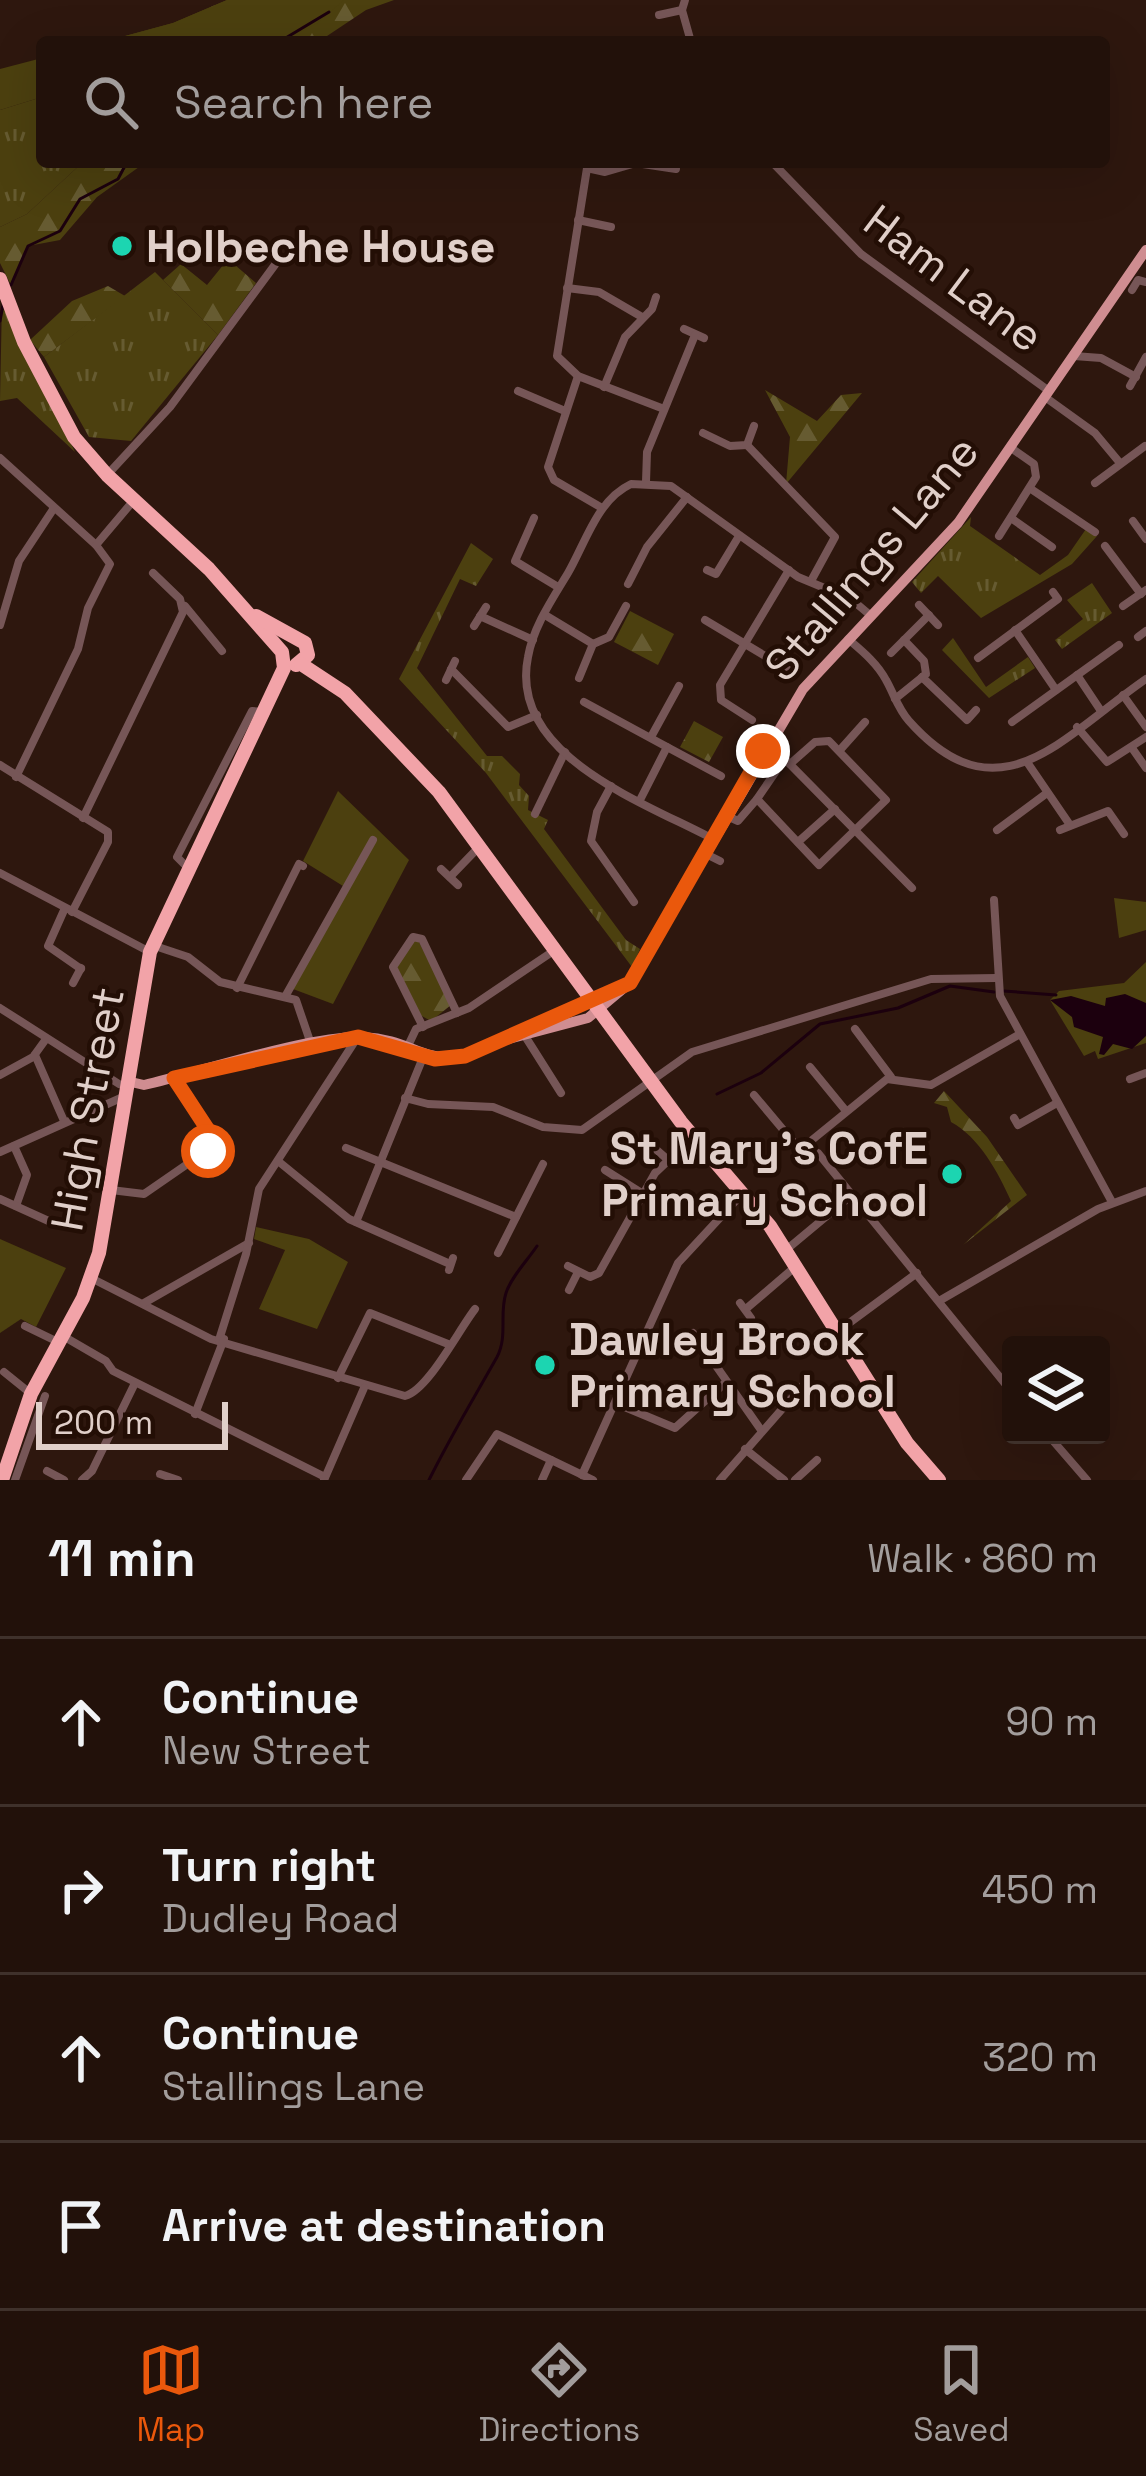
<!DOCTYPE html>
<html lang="en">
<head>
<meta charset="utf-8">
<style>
  :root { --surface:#22110a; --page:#2e1f18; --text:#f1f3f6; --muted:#a29d9c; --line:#3f312b; --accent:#ea580c }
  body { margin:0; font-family:"Space Grotesk",sans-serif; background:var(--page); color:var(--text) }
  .controls { position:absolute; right:36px; bottom:36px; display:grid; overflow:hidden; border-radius:12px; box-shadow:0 12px 48px #0002 }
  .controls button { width:108px; height:108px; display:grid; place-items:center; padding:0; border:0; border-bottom:3px solid var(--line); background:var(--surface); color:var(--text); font:60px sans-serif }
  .scale { position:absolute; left:36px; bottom:30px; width:192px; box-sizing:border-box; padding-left:12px; border:6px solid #e0cfc9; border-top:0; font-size:33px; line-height:42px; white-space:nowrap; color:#e0cfc9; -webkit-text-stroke:9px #230e05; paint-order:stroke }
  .stop { position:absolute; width:36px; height:36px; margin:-27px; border:9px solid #ea580c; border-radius:50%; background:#fff }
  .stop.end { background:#ea580c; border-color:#fff; box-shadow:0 3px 12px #0008 }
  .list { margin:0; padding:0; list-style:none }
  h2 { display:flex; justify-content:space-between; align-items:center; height:156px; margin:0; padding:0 48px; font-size:51px }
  h2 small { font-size:39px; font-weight:400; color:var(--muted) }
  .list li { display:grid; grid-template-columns:78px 1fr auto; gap:36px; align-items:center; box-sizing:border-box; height:168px; padding:0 48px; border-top:3px solid var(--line) }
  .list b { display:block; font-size:45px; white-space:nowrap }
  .list p { margin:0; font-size:39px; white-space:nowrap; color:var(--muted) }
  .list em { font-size:39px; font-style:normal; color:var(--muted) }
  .icon { flex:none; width:66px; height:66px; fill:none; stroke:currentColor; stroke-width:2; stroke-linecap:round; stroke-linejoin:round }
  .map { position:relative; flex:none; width:1146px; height:1480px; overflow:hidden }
  .search { position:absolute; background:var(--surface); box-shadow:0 12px 48px #0002; left:36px; right:36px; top:36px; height:132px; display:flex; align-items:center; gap:30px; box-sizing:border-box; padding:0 42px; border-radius:12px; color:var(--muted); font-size:45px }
  .sheet { height:828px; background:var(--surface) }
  nav { display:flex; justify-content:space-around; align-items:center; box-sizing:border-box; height:168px; border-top:3px solid var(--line); background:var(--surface); font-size:33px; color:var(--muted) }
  nav a { display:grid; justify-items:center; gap:6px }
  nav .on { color:var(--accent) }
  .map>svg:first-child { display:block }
  .grass { fill:url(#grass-tufts) }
  .forest { fill:url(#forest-firs) }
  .green { fill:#4c400f }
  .water { fill:#1c000e }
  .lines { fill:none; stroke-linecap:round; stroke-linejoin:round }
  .stream { stroke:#1c000e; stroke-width:3 }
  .minor { stroke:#765657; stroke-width:8 }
  .major { stroke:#cf8d91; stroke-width:10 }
  .highway { stroke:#f2a3a8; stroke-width:14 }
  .route { stroke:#ea580c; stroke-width:15 }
  .poi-dot { fill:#1cd5b1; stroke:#230e05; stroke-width:4.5 }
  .labels { text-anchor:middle; stroke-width:9; stroke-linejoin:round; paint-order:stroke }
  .poi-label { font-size:45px; font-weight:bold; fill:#e0cfc9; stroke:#230e05; text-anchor:start }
  .street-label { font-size:45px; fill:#e0cfc9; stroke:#230e05 }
</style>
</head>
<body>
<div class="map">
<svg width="1146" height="1480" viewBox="0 0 1146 1480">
  <defs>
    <pattern id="grass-tufts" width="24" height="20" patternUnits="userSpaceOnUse" patternTransform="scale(3)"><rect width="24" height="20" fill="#4c400f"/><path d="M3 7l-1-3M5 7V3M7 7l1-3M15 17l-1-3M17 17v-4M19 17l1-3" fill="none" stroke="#665b31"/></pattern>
    <pattern id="forest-firs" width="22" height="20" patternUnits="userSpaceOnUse" patternTransform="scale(3)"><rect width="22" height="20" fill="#4c400f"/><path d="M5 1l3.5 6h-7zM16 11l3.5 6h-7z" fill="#665b31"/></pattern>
  </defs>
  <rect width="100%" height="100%" fill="#2e170e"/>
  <g class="grass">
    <polygon points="42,97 42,162 83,162 27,214 0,227 0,110"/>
    <polygon points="155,272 218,335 131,441 89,437 44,357"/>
    <polygon points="2,301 75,452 17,398 0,401"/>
    <polygon points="971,517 970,526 1040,575 1068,555 1086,529 1097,536 1072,564 981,618 938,576 921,593 912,582"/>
    <polygon points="471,543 493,559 476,586 460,579 417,668 487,756 502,756 520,774 519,785 529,796 528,810 548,820 544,829 626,940 640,949 632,967 486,773 399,679"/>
    <polygon points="1092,583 1112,613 1062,649 1055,640 1083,619 1067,600"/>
    <polygon points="953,638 986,687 1028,657 1035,668 989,698 942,650"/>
  </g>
  <g class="forest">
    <polygon points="227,0 394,0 366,10 318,42 103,42 173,23"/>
    <polygon points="83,162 146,162 97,197 60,240 28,246 11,285 0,263 0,227 27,214"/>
    <polygon points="228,259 256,283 218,335 163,280 181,264 207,285"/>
    <polygon points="108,286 125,296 44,357 30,340 72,301"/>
    <polygon points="765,390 817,421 841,395 862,393 786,484 790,437"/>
    <polygon points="630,611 674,634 658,665 614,642"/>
    <polygon points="694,721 723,737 709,762 680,747"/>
    <polygon points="417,938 451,1005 431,1021 420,1015 396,968 406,945"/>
    <path d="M944,1091L987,1137L1027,1195L963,1245L1011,1201C998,1172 979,1137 951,1122L947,1107L934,1103Z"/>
  </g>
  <g class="green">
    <polygon points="227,0 344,0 316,24 279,42 103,42 173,23"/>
    <polygon points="42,58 42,97 0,110 0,69"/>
    <polygon points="338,791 409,860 333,1004 293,989 343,886 303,861"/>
    <polygon points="1114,898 1146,902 1146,930 1119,938"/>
    <polygon points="1146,962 1146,1043 1098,1059 1095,1051 1084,1056 1050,1000 1059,991 1124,983"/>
    <polygon points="256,1227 309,1239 348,1262 317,1329 259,1309 285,1250 254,1239"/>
    <polygon points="0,1239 66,1268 36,1327 21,1319 0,1333"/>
  </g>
  <polygon class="water" points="1125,994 1146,1003 1146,1036 1132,1049 1113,1044 1104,1055 1099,1054 1103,1037 1074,1027 1072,1017 1050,1000 1071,996 1105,1006 1106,998"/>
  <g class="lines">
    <g class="stream">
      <polyline points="279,42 329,12"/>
      <polyline points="11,285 28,246 60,231 80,199 118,179 127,162"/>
      <polyline points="0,321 3,305"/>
      <polyline points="1004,991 1056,995"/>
      <polyline points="717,1094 761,1073 820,1024 898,1008 950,986 994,992"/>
      <path d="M429,1480C450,1437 474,1398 497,1357C508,1336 499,1314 506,1293C511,1277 527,1261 537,1246"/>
    </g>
    <g class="minor">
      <polyline points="685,0 682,10 691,42"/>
      <polyline points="659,15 682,10"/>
      <polyline points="588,162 557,356 578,376 664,409"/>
      <polyline points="772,162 861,254 1049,391"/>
      <polyline points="587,168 605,172 636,163 676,169"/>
      <polyline points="578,220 611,227"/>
      <polyline points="567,288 599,292 642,317"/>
      <polyline points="1132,290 1138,280 1146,282"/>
      <polyline points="684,329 704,338"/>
      <polyline points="1074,356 1101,358 1136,377"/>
      <polyline points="578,376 548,467 554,480 602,508"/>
      <polyline points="1130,386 1146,357"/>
      <polyline points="604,387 625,337 652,309 656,297"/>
      <polyline points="518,391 565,411"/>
      <polyline points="1045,397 1095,433 1120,463"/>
      <polyline points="703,433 730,446 747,445 754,426"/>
      <polyline points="747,445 835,537 811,581"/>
      <polyline points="0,458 96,545 110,564 88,608 78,649 16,777"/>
      <polyline points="108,474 170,407 277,262"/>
      <polyline points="646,482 647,452 695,335"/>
      <polyline points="1095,483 1145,446"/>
      <polyline points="1031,489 1095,532"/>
      <polyline points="534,518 515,561 558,587"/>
      <polyline points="1011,518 1052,547"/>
      <polyline points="1133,521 1146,539"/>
      <polyline points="999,536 1036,477 1034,464 1011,448"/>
      <polyline points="96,545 134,500"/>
      <polyline points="1105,546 1141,594"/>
      <polyline points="707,570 716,574 739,536"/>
      <polyline points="628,584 647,547 687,497"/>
      <polyline points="919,605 938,625"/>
      <polyline points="185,606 222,651"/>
      <polyline points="1123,606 1146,590"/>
      <polyline points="545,615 593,644"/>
      <polyline points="480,616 533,640"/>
      <polyline points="705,620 792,672"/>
      <polyline points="0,625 19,561 54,508"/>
      <polyline points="474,626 486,607"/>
      <polyline points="1015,630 1056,690"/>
      <polyline points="1138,637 1146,631"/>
      <path d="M848,639C862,651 877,663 886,680C894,694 898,709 909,721C999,822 1062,737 1146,679"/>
      <polyline points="891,653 929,615"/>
      <polyline points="978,658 1058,599 1053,592"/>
      <polyline points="451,669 508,727 537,715"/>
      <polyline points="1077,675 1101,711"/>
      <polyline points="922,677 967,720 976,710"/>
      <polyline points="579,678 593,644 609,637 626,606"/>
      <polyline points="446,680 455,661"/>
      <polyline points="1123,695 1146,727"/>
      <polyline points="895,699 926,674 924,661 904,640"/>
      <polyline points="584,702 667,747"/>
      <polyline points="752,720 721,700 720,685 789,570"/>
      <polyline points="1012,722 1119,645"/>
      <polyline points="1077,727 1107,762 1146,737"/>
      <polyline points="651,737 679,686"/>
      <polyline points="769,743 912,888"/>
      <polyline points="1132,748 1146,768"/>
      <polyline points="840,750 865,722"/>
      <polyline points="785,758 757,799 819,865 886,800 829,741 815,742 790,764"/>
      <polyline points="1027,762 1070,825"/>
      <polyline points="0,765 108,832 108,842 72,912"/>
      <polyline points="611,786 597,812 591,841 634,902"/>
      <polyline points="640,800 667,747 721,776"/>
      <polyline points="535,814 565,752"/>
      <polyline points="727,816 738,821 757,799"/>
      <polyline points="83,818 183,612 180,599 153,573"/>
      <polyline points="997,830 1047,793"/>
      <polyline points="1060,830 1108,811 1124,834"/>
      <path d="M713,839C646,803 508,756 528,657C533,627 553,598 568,573C586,542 597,500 631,484L671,486L798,577L851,599L870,615"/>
      <polyline points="798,842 835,809"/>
      <polyline points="706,854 720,861"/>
      <polyline points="188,868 177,857 252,711 266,712"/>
      <polyline points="441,869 458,885"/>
      <polyline points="0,873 148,951"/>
      <polyline points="450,877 478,848"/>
      <polyline points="994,900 1000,996 1112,1202"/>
      <polyline points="65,908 48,946 81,969"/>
      <polyline points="152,945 188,957 220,982 296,1000 311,1044"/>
      <polyline points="73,983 81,968"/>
      <polyline points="237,988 299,864 303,866"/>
      <polyline points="286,995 373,840"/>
      <polyline points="0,1008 119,1084"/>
      <polyline points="423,1027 393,967 413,937 422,939 457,1013"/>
      <polyline points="855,1029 891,1077"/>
      <polyline points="525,1036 561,1093"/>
      <polyline points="407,1048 416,1029 469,1008 552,952"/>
      <polyline points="35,1055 64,1121"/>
      <polyline points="810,1067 846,1111"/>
      <polyline points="0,1075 33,1057 46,1039"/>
      <polyline points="1130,1079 1146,1073"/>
      <polyline points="754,1095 796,1145 818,1153 1011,1391"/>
      <polyline points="405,1098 428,1104 493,1107 543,1127 582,1130 692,1052 931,979 996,978"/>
      <polyline points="1014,1118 1018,1125 1057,1103"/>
      <polyline points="643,1138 667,1159"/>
      <polyline points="14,1146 27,1175 16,1206"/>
      <polyline points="346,1148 516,1217"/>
      <polyline points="809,1150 812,1140 887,1079 931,1085 1020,1034"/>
      <polyline points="0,1152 123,1097"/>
      <polyline points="278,1161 349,1219 450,1264"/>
      <polyline points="605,1170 643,1194"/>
      <polyline points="111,1190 144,1194 212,1147 212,1135 174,1078"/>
      <polyline points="0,1199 53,1223"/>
      <polyline points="356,1222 424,1055"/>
      <polyline points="786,1250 852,1195"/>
      <polyline points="498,1253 543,1164"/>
      <polyline points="568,1266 590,1277 599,1273 655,1173 692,1138"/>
      <polyline points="449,1270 453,1258"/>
      <path d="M91,1278L211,1339L405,1396C428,1390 458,1331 475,1309"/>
      <polyline points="569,1290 578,1272"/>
      <polyline points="939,1301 1098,1209 1146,1191"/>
      <polyline points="144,1303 249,1243"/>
      <polyline points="740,1303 751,1318"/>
      <polyline points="747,1308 795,1267"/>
      <polyline points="25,1326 58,1342"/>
      <polyline points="837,1332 917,1273"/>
      <polyline points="693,1333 761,1430"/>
      <polyline points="63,1336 106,1361 113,1371 325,1477"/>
      <polyline points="219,1340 246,1254 259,1189 357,1038"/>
      <polyline points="4,1372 30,1393"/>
      <polyline points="338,1378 370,1313 448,1344"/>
      <polyline points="615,1403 675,1428 725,1383"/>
      <polyline points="195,1414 224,1339"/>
      <polyline points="1048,1435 1087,1480"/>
      <polyline points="745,1449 784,1480"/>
      <polyline points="47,1471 64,1480"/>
      <polyline points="160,1474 178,1480"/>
      <polyline points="582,1475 678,1263 742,1194"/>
      <polyline points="15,1480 45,1396"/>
      <polyline points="82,1480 92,1471 135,1383"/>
      <polyline points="324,1480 364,1388"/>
      <polyline points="466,1480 497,1434 593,1480"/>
      <polyline points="542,1480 551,1460"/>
      <polyline points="720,1480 804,1384"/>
      <polyline points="795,1480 817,1460"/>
    </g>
    <g class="major">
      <polyline points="513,1034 617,991"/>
      <polyline points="493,1043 588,1018 630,983 803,689 958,523 1146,250"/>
      <path d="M131,1082L144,1085C201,1072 310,1035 363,1037C423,1040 427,1077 496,1042"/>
    </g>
    <g class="highway">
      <polyline points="0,279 24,342 74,437 107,475 209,569 282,652 284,668 150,952 99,1253 83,1298 31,1394 2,1480"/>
      <polyline points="256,616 305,643 308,655 296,665"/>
      <polyline points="301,664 345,693 439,792 681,1122 770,1226 907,1443 939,1480"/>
    </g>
  </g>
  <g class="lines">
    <polyline class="route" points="208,1151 212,1136 174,1078 358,1037 435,1059 465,1056 630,983 763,751"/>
  </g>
  <g class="poi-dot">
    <circle cx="122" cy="246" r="12"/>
    <circle cx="952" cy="1174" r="12"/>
    <circle cx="545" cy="1365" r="12"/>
  </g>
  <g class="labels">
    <g class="poi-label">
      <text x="146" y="262">Holbeche House</text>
      <text x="928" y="1164" text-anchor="end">St Mary's CofE<tspan x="928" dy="52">Primary School</tspan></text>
      <text x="569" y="1355">Dawley Brook<tspan x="569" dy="52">Primary School</tspan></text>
    </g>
    <g class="street-label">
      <text transform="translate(954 278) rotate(37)" y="16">Ham Lane</text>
      <text transform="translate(871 558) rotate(-50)" y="16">Stallings Lane</text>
      <text transform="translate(87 1109) rotate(-80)" y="16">High Street</text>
    </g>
  </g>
</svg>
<div class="controls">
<button><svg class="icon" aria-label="layers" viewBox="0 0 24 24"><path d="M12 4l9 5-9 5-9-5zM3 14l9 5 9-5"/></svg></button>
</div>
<div class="scale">200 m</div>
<div class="stop" style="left:208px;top:1151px"></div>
<div class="stop end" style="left:763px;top:751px"></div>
<div class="search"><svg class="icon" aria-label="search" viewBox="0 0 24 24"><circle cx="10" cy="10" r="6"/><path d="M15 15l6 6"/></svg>Search here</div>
</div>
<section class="sheet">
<h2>11 min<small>Walk · 860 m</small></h2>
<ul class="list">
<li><svg class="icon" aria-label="ahead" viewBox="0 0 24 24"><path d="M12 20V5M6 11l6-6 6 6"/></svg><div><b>Continue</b><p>New Street</p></div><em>90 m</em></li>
<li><svg class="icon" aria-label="right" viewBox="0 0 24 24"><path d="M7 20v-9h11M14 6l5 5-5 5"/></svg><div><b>Turn right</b><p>Dudley Road</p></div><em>450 m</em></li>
<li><svg class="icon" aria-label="ahead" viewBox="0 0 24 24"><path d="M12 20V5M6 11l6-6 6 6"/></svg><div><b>Continue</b><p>Stallings Lane</p></div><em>320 m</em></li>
<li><svg class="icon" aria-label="arrive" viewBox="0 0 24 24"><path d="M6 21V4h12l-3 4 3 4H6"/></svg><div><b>Arrive at destination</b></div></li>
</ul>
</section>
<nav>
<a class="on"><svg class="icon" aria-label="map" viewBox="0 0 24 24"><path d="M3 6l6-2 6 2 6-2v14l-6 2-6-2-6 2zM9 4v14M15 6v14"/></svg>Map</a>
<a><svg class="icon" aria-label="directions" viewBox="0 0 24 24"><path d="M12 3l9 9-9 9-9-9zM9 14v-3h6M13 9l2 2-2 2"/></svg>Directions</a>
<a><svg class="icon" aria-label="saved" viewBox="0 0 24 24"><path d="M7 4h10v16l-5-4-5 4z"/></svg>Saved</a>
</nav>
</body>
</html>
